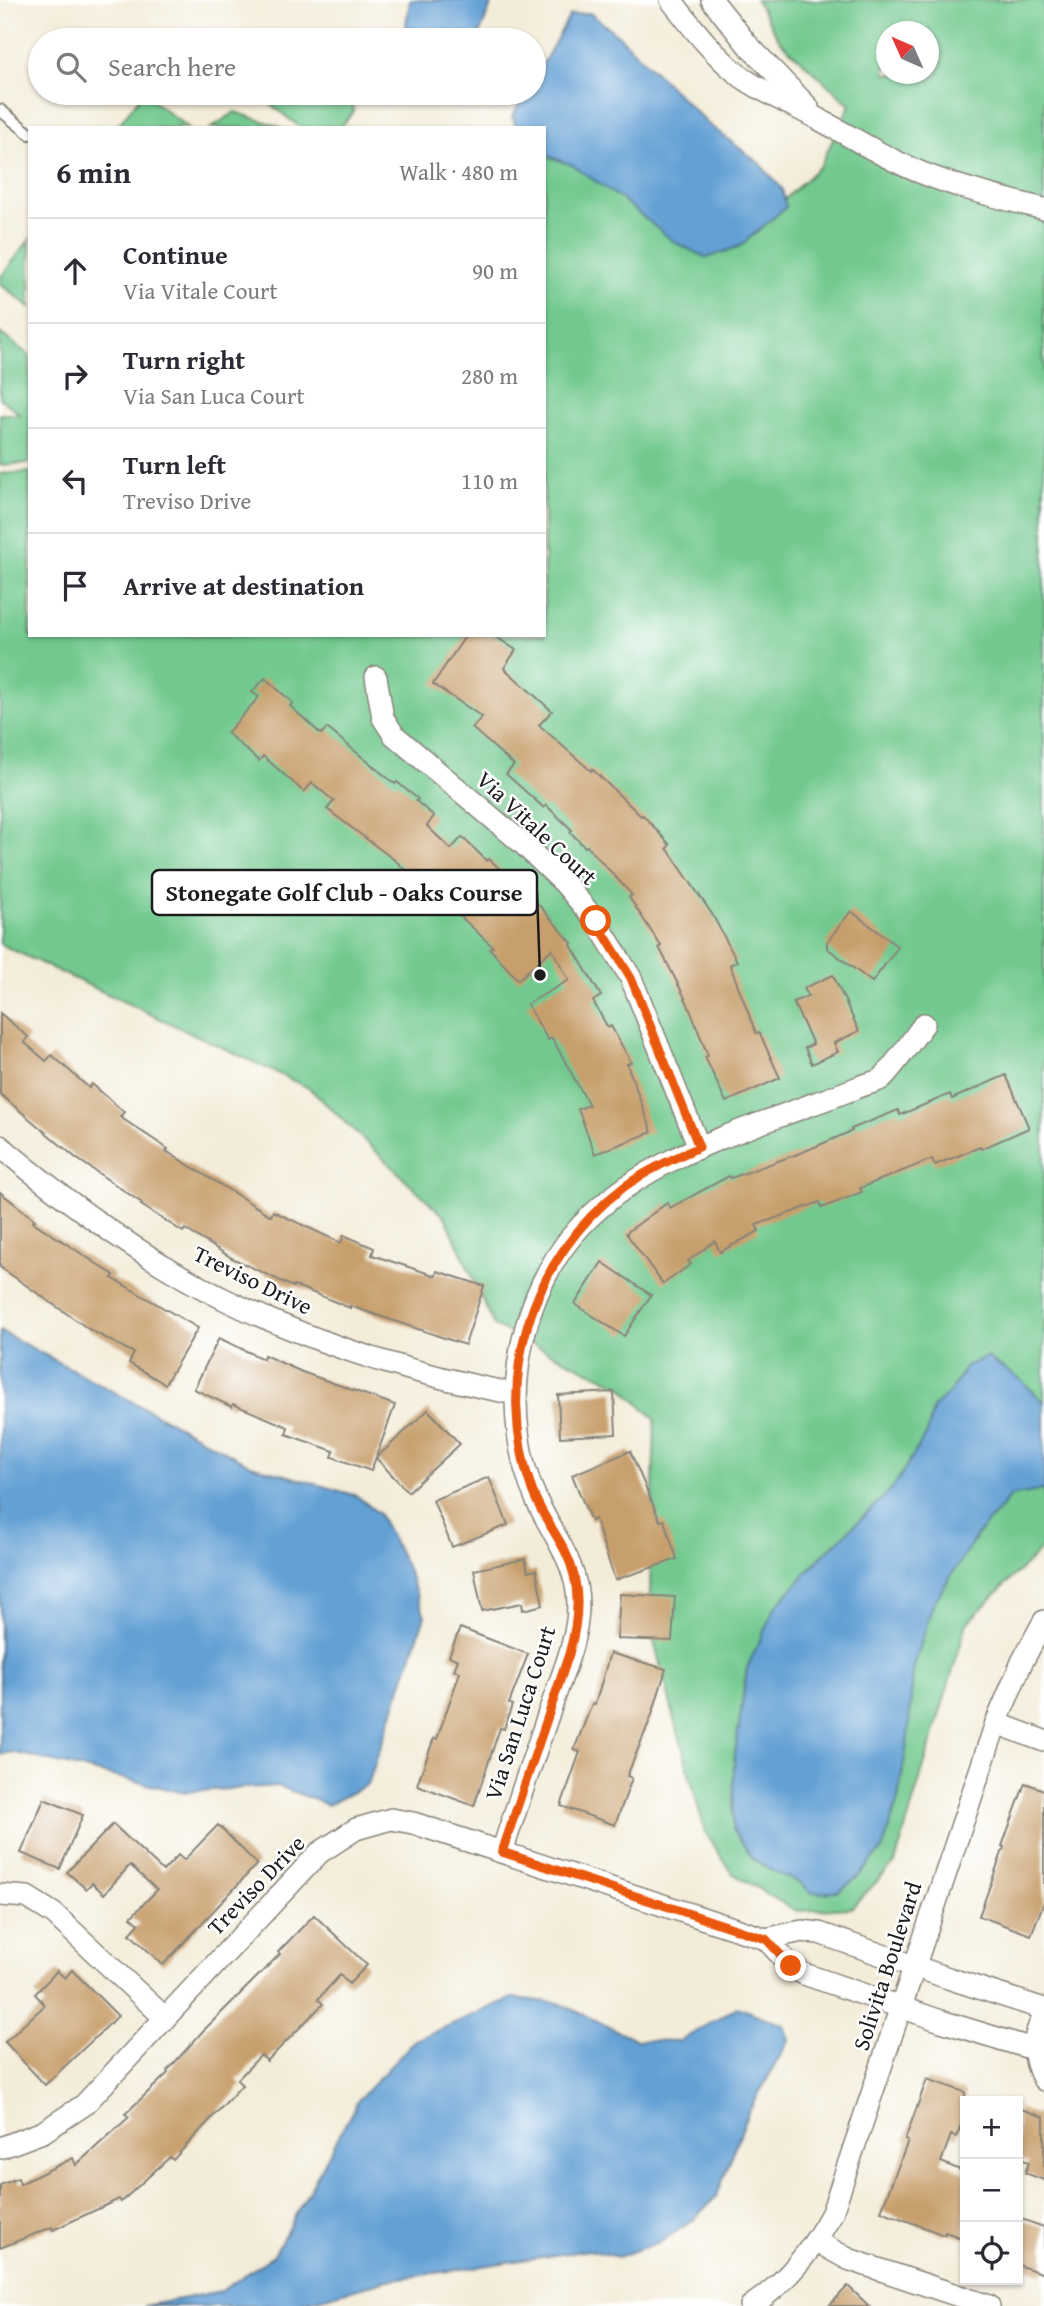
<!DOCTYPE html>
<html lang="en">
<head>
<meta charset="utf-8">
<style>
  :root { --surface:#fff; --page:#f2f2f3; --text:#2b2b33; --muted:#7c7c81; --line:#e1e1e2 }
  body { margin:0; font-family:"Gentium Book Plus",serif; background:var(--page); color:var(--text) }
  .controls { position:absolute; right:21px; bottom:21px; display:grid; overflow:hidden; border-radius:0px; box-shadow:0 2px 5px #0004 }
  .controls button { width:63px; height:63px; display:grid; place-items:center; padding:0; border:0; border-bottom:2px solid var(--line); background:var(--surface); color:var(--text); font:35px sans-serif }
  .compass { position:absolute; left:876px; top:21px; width:63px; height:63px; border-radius:50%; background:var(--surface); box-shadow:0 2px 5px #0004; rotate:315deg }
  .stop { position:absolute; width:21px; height:21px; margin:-16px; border:5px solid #ea580c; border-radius:50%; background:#fff }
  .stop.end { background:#ea580c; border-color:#fff; box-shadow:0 2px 7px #0008 }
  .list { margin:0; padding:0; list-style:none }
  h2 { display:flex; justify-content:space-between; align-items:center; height:91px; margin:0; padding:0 28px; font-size:30px }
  h2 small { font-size:23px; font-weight:400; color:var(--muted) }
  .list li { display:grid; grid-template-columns:46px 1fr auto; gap:21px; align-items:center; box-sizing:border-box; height:105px; padding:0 28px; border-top:2px solid var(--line) }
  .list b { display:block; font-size:26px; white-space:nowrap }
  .list p { margin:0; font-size:23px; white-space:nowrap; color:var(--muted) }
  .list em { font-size:23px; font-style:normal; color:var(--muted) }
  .icon { flex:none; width:38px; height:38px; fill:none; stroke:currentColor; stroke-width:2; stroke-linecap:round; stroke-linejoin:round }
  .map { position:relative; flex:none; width:1044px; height:2306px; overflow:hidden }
  .search { position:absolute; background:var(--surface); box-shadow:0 2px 5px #0004; left:28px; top:28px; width:518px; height:77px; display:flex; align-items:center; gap:18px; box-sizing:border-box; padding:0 24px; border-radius:38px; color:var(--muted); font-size:26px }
  .panel { position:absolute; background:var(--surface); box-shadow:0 2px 5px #0004; left:28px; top:126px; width:518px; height:511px; border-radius:0px }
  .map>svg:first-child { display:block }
  .green { fill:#72c98f; stroke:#477256; stroke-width:2; fill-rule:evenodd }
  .water { fill:#64a0d4; stroke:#405e78; stroke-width:2 }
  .building { fill:#c79f6c }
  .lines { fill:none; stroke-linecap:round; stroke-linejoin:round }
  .service-casing { stroke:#88847a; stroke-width:14 }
  .minor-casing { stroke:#88847a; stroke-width:24 }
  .service { stroke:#fff; stroke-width:10 }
  .minor { stroke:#fff; stroke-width:21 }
  .route { stroke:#ea580c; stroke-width:9 }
  .labels { text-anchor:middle; stroke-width:5; stroke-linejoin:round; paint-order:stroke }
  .street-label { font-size:23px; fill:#1c1c1c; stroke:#fff }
  .leader { fill:none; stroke:#1c1c1c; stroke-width:2.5 }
  .callout-dot { fill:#1c1c1c; stroke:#fff; stroke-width:2.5 }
  .callout { fill:#fff; stroke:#1c1c1c; stroke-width:2.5 }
  .callout-label { font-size:24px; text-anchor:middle; font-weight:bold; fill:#1c1c1c }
</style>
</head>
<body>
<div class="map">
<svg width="1044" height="2306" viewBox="0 0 1044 2306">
  <rect width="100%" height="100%" fill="#fff"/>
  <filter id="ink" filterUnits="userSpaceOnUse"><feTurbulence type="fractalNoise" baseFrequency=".0143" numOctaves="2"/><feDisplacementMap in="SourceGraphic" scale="14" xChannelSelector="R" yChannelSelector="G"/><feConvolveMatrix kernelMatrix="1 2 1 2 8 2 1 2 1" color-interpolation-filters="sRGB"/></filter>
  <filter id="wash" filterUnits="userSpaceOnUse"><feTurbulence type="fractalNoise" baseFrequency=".00686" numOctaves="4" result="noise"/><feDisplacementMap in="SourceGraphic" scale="28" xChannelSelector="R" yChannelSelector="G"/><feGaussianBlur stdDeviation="1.57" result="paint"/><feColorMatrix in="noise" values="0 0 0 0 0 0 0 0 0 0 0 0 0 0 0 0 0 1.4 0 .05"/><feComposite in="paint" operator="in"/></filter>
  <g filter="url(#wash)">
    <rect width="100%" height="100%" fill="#f3ecd8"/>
    <g class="green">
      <path d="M756,0H1044V1546L967,1623L895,1863L851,1908L796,1911L732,1873L705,1832L649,1623L655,1419L619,1385L494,1326L446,1218L309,1088L0,944V474L30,472V635H544V148L765,218L820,166L850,105L780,41ZM886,32H928V74H886Z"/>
      <polygon points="143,93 188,128 116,128"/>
      <polygon points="256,93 345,93 349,95 354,111 340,128 301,128"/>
      <polygon points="235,112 278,126 281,128 211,128"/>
      <polygon points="30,239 30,307 0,284 0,278"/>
      <polygon points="0,333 30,356 30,463 0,465 0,414 20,414 0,398"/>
    </g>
    <g class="water">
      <polygon points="410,0 493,0 477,40 411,40 406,24"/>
      <polygon points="590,13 619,36 707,123 759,163 782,189 786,207 740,246 707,258 674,242 624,201 572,165 544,155 544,128 517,128 512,117 526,93 534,93 534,80 570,15"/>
      <polygon points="0,1331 251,1465 357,1496 379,1514 405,1564 425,1616 368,1784 328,1805 278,1786 180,1792 12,1752 0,1755"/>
      <polygon points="987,1357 1021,1380 1044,1402 1044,1490 1011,1496 977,1535 933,1604 913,1670 908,1738 898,1799 883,1848 858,1877 838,1892 811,1893 801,1883 777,1873 753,1859 733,1829 734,1761 747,1668 775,1607 820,1558 892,1489 927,1433 934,1406 950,1392 966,1366"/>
      <polygon points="512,1998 559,2003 637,2040 680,2041 737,2007 784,2025 789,2040 748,2113 717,2196 693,2220 662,2241 618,2257 589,2250 388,2280 291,2306 144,2306 221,2291 273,2256 359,2099 415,2040"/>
    </g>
    <g id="blocks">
      <g class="building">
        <polygon points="466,635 493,635 516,650 504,668 552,711 539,725 591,771 592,769 641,816 643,815 670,845 667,848 712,914 737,961 730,965 756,1033 759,1032 780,1078 726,1102 705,1057 708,1056 687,1002 659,947 661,946 629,897 632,895 587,846 585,847 570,832 572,830 546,805 544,808 506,774 514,765 472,728 482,717 433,684"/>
        <polygon points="265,678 293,703 290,706 321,734 327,728 395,784 397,782 418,799 416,801 434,816 427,826 451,849 462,837 487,861 489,859 539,905 572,943 571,945 601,996 593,1001 608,1028 611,1026 631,1062 627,1064 652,1132 595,1154 578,1109 589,1105 552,1038 548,1040 527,1004 569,980 552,949 518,980 490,949 493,947 438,895 435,898 397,862 327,809 334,801 312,783 304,792 263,756 259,761 227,733 259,697 252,692"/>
        <polygon points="851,911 898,947 872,982 827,948 827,942"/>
        <polygon points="833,975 859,1031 834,1043 838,1052 812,1064 805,1048 813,1044 793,1002 808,996 804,988"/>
        <polygon points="0,1013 28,1037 24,1042 46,1061 52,1055 89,1088 92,1084 124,1112 120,1117 168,1149 166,1151 271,1216 273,1211 341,1243 344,1235 374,1248 372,1255 436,1276 437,1271 484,1286 465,1345 350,1306 350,1308 294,1285 293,1287 232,1258 185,1229 183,1232 141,1205 142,1203 76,1158 0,1094"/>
        <polygon points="1006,1075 1029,1128 981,1149 980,1147 935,1165 932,1159 860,1188 862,1192 822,1208 820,1202 756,1225 759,1231 720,1252 715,1241 688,1261 691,1264 663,1284 626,1233 667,1203 670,1208 729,1176 731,1178 803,1152 852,1131 851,1129 898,1110 900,1115 950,1094 952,1099"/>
        <polygon points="0,1192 35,1220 33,1222 114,1275 112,1278 198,1328 165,1384 129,1363 134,1353 90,1330 0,1267"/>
        <polygon points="602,1262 651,1295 624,1336 575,1304"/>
        <polygon points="219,1338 263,1359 264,1355 302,1372 395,1405 371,1471 332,1457 334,1451 286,1434 288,1427 233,1404 232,1407 194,1389"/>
        <polygon points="614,1392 616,1434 560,1437 558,1395"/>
        <polygon points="428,1410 460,1444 408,1492 376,1458"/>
        <polygon points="630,1451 660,1521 664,1520 677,1559 615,1580 595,1519 591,1521 572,1475"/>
        <polygon points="489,1477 508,1525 452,1547 433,1500"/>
        <polygon points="525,1559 528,1572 536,1570 543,1605 523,1610 522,1603 482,1611 474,1570"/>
        <polygon points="620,1594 675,1597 672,1641 617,1639"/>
        <polygon points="460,1628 528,1654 509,1704 512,1705 504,1729 500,1728 474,1806 417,1785 434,1738 437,1739 460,1672 454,1670 458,1660 449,1656"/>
        <polygon points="610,1653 666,1669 652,1715 627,1776 632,1778 615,1825 561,1806 580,1752 574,1750 592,1704 595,1705"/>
        <polygon points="1025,1783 1044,1790 1044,1902 1031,1935 979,1916 1004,1847 1002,1846"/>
        <polygon points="44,1799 83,1815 60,1869 21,1853"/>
        <polygon points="113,1824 163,1871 178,1855 184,1860 218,1825 257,1864 163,1965 130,1934 139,1924 131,1917 157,1890 130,1865 104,1894 92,1883 86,1889 67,1872"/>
        <polygon points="314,1915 367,1965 349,1984 340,1975 318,1999 323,2004 267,2061 261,2055 237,2080 242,2085 173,2160 170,2157 121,2202 119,2199 53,2230 52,2227 0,2248 0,2185 18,2178 20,2184 73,2158 76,2165 129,2117 125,2114 168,2073 167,2071 202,2032 280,1954 278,1952"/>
        <polygon points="72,1970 118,2016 45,2085 5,2042 45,2005 35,1994 57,1971 65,1978"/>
        <polygon points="927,2079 965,2092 965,2113 957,2137 951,2135 941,2162 965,2172 965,2239 945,2232 944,2235 881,2211 908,2141 905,2140"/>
        <polygon points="1018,2108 1044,2117 1044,2180 1025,2173 1029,2162 1018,2158"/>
        <polygon points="1018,2218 1044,2227 1044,2274 1018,2265"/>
        <polygon points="848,2286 869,2306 829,2306"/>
      </g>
    </g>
  </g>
  <g filter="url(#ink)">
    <use href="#blocks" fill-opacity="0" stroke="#88847a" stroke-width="2"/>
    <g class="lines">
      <g class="service-casing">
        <polyline id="service" points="0,110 30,134"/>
      </g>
      <g class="minor-casing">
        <g id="minor">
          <path d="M671,0C692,27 715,57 743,78C766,94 793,105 818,119C851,136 882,157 917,171C958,188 1001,198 1044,209"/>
          <polyline points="712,0 747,44 808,107"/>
          <polyline points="376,677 383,718 394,735 522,843 565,884 596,921 631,978 699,1147"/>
          <path d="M0,1146C70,1205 146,1261 228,1301C319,1345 416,1375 515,1394"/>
          <polyline points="996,1723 1044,1741"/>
          <path d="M502,1852C518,1802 535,1753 552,1704C563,1672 578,1639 578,1605C578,1564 553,1536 537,1501C499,1418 514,1307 572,1236C633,1163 725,1137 810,1105C827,1099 844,1093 861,1086C867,1084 876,1082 881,1079C891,1071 915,1036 924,1024"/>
          <polyline points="0,1895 27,1897 54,1914 165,2018"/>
          <polyline points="766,1939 791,1966 804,1974 941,2021 1033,2049"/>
          <path d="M1044,2016C1031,2038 1032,2059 1044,2080"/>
          <polyline points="0,2148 43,2132 84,2105 319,1853 356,1829 391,1819 413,1823 766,1939 802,1931 819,1933 948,1978 1044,2009"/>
          <polyline points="816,2241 848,2259 989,2306"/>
          <path d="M751,2306C786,2283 812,2250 832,2213L996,1723L1022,1662L1044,1621"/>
        </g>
      </g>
      <use href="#service" class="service"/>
      <use href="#minor" class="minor"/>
    </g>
  </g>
  <g class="lines" filter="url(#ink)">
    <path class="route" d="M596,921L631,978L699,1147C673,1159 647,1170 624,1187C530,1258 493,1379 532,1490C540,1512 554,1530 565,1551C582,1584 579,1619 569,1654L502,1852L766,1939L791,1966"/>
  </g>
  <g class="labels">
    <g class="street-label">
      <text transform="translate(537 828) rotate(43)" y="8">Via Vitale Court</text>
      <text transform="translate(253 1280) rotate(26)" y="8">Treviso Drive</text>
      <text transform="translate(520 1713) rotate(-72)" y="8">Via San Luca Court</text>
      <text transform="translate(256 1885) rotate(-46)" y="8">Treviso Drive</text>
      <text transform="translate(887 1966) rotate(-72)" y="8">Solivita Boulevard</text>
    </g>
  </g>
  <path class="leader" d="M540 975L537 893"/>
  <circle class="callout-dot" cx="540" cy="975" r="7"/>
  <rect class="callout" x="152" y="870" width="385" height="45" rx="7"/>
  <g class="callout-label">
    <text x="344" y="901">Stonegate Golf Club - Oaks Course</text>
  </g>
</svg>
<div class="controls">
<button>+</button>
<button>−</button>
<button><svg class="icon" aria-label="locate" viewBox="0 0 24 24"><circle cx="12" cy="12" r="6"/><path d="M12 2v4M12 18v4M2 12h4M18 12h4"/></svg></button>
</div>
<svg class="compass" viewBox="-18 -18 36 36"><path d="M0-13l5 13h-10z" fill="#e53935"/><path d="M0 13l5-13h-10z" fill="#7c7c81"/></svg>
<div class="stop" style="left:596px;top:921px"></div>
<div class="stop end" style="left:791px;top:1966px"></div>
<div class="search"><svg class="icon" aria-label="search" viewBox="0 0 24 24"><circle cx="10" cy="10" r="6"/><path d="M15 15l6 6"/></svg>Search here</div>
<section class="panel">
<h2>6 min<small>Walk · 480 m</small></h2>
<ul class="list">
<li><svg class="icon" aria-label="ahead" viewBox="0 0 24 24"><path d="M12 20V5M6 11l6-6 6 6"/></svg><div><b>Continue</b><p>Via Vitale Court</p></div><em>90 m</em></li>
<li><svg class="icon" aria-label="right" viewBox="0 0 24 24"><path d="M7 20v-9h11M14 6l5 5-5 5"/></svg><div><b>Turn right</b><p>Via San Luca Court</p></div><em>280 m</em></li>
<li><svg class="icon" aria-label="left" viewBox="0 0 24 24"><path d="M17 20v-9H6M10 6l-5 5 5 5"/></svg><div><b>Turn left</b><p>Treviso Drive</p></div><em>110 m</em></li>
<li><svg class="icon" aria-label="arrive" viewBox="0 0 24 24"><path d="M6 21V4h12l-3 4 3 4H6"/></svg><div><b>Arrive at destination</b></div></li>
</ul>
</section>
</div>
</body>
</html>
